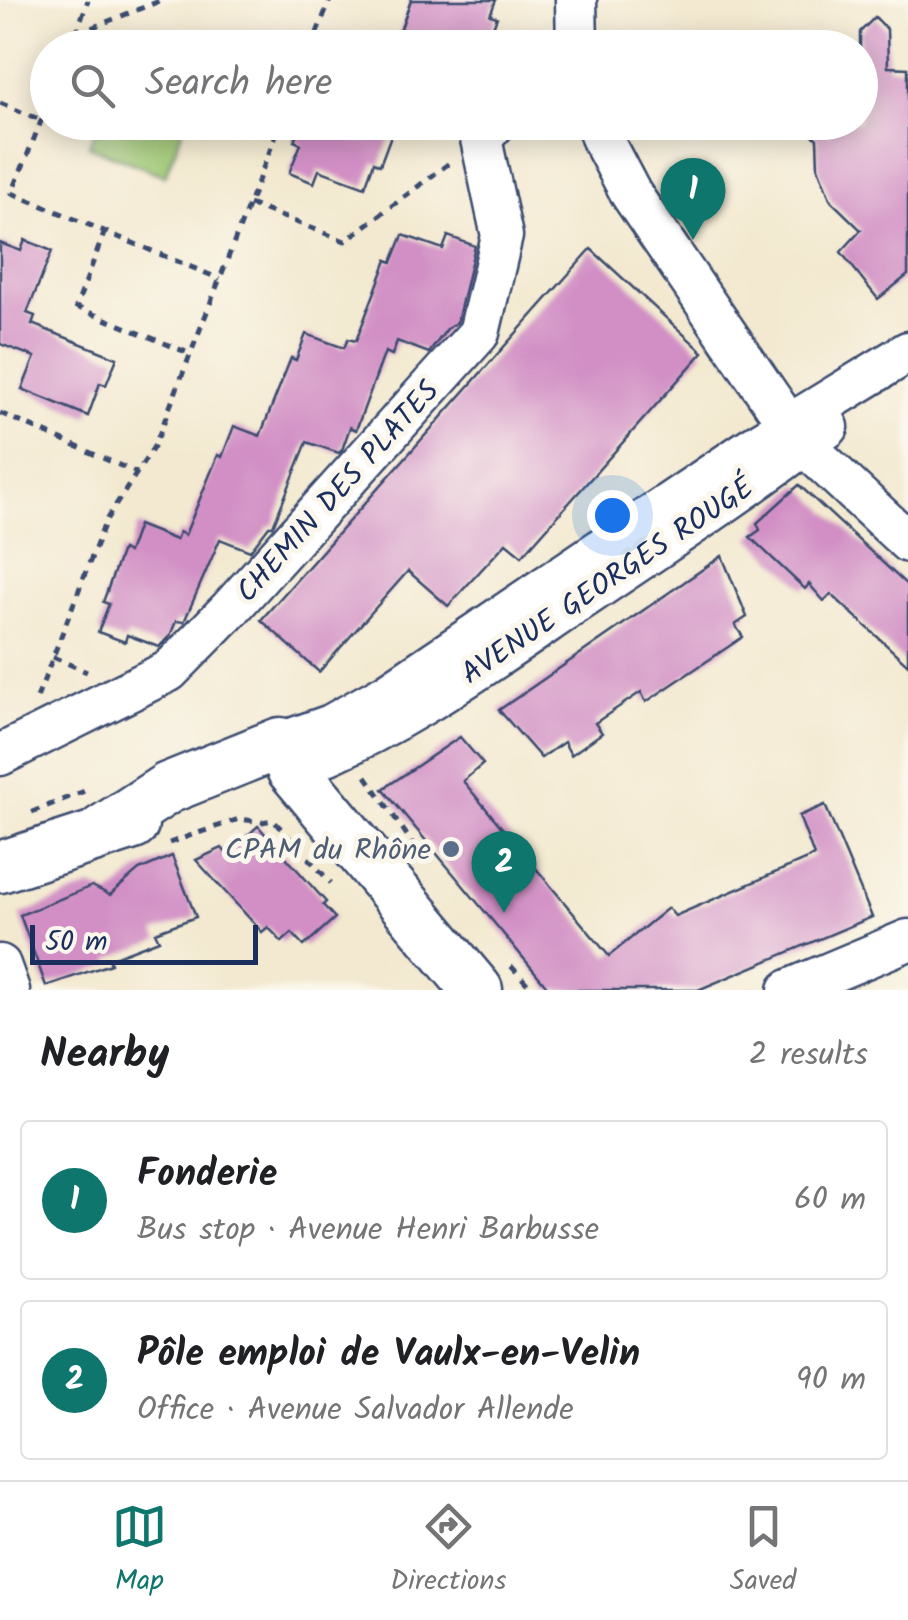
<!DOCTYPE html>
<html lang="en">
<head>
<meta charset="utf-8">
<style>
  :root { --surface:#fff; --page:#f2f2f2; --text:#202124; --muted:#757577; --line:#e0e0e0; --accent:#0f766e }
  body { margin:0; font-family:Kalam,sans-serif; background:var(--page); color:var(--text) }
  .scale { position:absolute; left:30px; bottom:25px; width:228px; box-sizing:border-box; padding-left:10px; border:5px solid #1b2f5e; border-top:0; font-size:28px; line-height:35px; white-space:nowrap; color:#1b2f5e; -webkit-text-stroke:8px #fbf7ec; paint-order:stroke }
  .you { position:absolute; left:612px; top:515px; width:35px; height:35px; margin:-25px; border:8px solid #fff; border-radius:50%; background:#1a73e8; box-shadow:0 0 0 15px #1a73e833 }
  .badge { display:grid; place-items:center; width:65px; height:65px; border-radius:50%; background:var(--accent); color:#fff; font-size:32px; font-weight:700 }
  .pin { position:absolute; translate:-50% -82px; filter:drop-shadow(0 2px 5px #0008) }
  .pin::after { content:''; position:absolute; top:52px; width:35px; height:30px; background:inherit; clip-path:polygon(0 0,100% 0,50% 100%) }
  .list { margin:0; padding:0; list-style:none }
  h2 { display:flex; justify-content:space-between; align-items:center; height:130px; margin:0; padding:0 40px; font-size:42px }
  h2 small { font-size:32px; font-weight:400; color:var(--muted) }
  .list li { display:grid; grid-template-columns:65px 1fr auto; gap:30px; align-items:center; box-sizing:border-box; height:160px; margin:0 20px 20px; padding:0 20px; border:2px solid var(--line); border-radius:10px }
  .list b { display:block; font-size:38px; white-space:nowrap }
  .list p { margin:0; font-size:32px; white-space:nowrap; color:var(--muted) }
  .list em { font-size:32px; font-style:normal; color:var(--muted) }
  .icon { flex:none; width:55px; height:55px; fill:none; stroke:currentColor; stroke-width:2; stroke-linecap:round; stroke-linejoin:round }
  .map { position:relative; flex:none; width:908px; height:990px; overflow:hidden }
  .search { position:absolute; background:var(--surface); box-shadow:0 5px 25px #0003; left:30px; right:30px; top:30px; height:110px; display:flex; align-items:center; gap:25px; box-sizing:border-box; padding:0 35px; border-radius:55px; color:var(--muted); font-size:38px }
  .sheet { height:490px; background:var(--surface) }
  nav { display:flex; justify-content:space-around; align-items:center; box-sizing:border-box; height:140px; border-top:2px solid var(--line); background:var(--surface); font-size:28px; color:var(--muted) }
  nav a { display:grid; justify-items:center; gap:5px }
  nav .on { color:var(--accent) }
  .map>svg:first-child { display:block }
  .green { fill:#9ec773; stroke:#5c7b68; stroke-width:2.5 }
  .building { fill:#d18fc5 }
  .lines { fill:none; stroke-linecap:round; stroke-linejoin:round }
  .minor-casing { stroke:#3b4b6f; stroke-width:45 }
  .major-casing { stroke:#3b4b6f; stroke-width:55 }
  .path { stroke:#3b4b6f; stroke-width:5; stroke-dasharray:8 8; stroke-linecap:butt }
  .minor { stroke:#fff; stroke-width:40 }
  .major { stroke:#fff; stroke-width:50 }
  .service-dot { fill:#5c6f8a; stroke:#fbf7ec; stroke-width:4 }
  .labels { text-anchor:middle; stroke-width:10; stroke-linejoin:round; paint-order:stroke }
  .street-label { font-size:30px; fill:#1b2f5e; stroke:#fbf7ec }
  .service-label { font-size:30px; fill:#4e5e75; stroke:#fbf7ec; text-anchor:end }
</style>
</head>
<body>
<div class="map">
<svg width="908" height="990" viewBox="0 0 908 990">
  <rect width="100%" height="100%" fill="#fbf7ec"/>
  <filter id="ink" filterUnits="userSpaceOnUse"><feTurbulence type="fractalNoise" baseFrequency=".01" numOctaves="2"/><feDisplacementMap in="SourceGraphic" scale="20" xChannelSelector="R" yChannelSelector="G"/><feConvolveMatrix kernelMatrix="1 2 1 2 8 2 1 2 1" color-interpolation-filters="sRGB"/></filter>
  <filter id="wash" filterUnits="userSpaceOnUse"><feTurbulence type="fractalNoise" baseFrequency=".0048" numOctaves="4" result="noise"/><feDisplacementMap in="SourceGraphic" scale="40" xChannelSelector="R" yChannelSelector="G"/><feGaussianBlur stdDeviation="2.25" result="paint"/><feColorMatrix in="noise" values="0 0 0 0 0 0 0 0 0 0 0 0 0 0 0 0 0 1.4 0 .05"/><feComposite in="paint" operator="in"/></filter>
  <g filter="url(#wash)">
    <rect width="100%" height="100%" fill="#f3e9d0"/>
    <polygon class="green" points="98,123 98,122 185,123 165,176 89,146"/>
    <g id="blocks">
      <g class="building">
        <polygon points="411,0 496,0 490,15 497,17 485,48 394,48"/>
        <polygon points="875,17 887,29 888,67 908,68 908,275 878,299 841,252 861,230 831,201 818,168 817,139 800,122 860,122 860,32"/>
        <polygon points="301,122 396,122 380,165 374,162 365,187 319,170 314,183 289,173 301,144 294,141"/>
        <polygon points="403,235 443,249 448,236 475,246 457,322 447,329 429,353 397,341 392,355 385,352 356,430 350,427 342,450 339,453 307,442 273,526 269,526 250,551 220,539 184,622 176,621 170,636 159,647 127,635 125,642 98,632 109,604 103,602 122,550 128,553 138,525 176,540 179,532 185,535 218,455 222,457 234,426 260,436 291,358 296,360 306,334 344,348 348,339 356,341 387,260 392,262"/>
        <polygon points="25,240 52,251 27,313 35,316 32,324 117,358 106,385 100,383 88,416 22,389 35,357 0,344 0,243 21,251"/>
        <polygon points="591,249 703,352 522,556 506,543 448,606 408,571 319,672 261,620"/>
        <polygon points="799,485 908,586 908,665 831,594 824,601 809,584 805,589 750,537 760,530 757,523"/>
        <polygon points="722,556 747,617 735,625 743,637 646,702 641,692 595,723 602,733 571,755 564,742 541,758 499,710"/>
        <polygon points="460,737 483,764 463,781 609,956 668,908 675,916 814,856 799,816 825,805 872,917 698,990 550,990 383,789"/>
        <polygon points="258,826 326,902 323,905 335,918 304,946 292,933 282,942 268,927 262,932 196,860 222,848 227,854"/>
        <polygon points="172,856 196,917 155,932 159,940 109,959 111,964 46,986 20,915 92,886 110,895 139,870"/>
      </g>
    </g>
  </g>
  <g filter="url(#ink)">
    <use href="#blocks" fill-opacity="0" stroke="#3b4b6f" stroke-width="2.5"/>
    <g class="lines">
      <g class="minor-casing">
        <g id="minor">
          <polyline points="576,0 577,48"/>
          <polyline points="596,122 601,137 631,194 788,424 804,445 908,542"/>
          <polyline points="280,743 331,725 388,693 751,448 908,352"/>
          <polyline points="0,755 169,671 230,609 479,333 502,236 481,139 496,122"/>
          <path d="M292,769C392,732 482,667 570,607C657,548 745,491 828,427"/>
          <polyline points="0,965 9,990"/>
          <polyline points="789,990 908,940"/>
        </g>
      </g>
      <g class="major-casing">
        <g id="major">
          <polyline points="102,831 168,788 280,743 292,769 477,990"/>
          <polyline points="0,867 133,824"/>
        </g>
      </g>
      <g class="path">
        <polyline points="76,34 88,0"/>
        <polyline points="70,48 76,34 162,0"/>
        <polyline points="311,48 330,0"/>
        <polyline points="0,103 41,120"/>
        <polyline points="48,104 12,193 220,279"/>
        <polyline points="249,204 345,241 452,161"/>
        <polyline points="105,231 76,307 191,354"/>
        <polyline points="0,413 137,473"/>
        <polyline points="53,657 87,672"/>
        <polyline points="37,698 106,520 155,445 281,122"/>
        <polyline points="366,776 422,857"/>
        <polyline points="32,812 87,790"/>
        <polyline points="169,843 239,819 262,822 273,820 331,883"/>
        <polyline points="511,966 533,990"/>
      </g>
      <use href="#minor" class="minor"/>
      <use href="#major" class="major"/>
    </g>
  </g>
  <circle class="service-dot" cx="451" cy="849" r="10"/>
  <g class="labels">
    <g class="street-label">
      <text transform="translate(337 491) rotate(-48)" y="10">CHEMIN DES PLATES</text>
      <text transform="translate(607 580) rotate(-34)" y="10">AVENUE GEORGES ROUGÉ</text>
    </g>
    <g class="service-label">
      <text x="431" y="859">CPAM du Rhône</text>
    </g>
  </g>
</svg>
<div class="scale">50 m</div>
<div class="you"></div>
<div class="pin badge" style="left:693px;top:240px">1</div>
<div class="pin badge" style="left:504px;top:913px">2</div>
<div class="search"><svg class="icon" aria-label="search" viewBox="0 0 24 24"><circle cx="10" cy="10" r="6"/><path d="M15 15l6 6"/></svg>Search here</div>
</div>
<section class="sheet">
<h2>Nearby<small>2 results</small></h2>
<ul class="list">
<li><span class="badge">1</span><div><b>Fonderie</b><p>Bus stop · Avenue Henri Barbusse</p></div><em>60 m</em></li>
<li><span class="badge">2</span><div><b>Pôle emploi de Vaulx-en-Velin</b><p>Office · Avenue Salvador Allende</p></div><em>90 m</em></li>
</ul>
</section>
<nav>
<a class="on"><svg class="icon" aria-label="map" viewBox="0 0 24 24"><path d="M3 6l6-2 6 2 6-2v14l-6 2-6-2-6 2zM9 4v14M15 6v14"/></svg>Map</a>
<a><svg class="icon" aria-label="directions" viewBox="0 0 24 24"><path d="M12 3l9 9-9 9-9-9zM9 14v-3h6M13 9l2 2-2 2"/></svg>Directions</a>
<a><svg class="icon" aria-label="saved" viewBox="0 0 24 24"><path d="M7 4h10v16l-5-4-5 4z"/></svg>Saved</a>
</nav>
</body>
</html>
